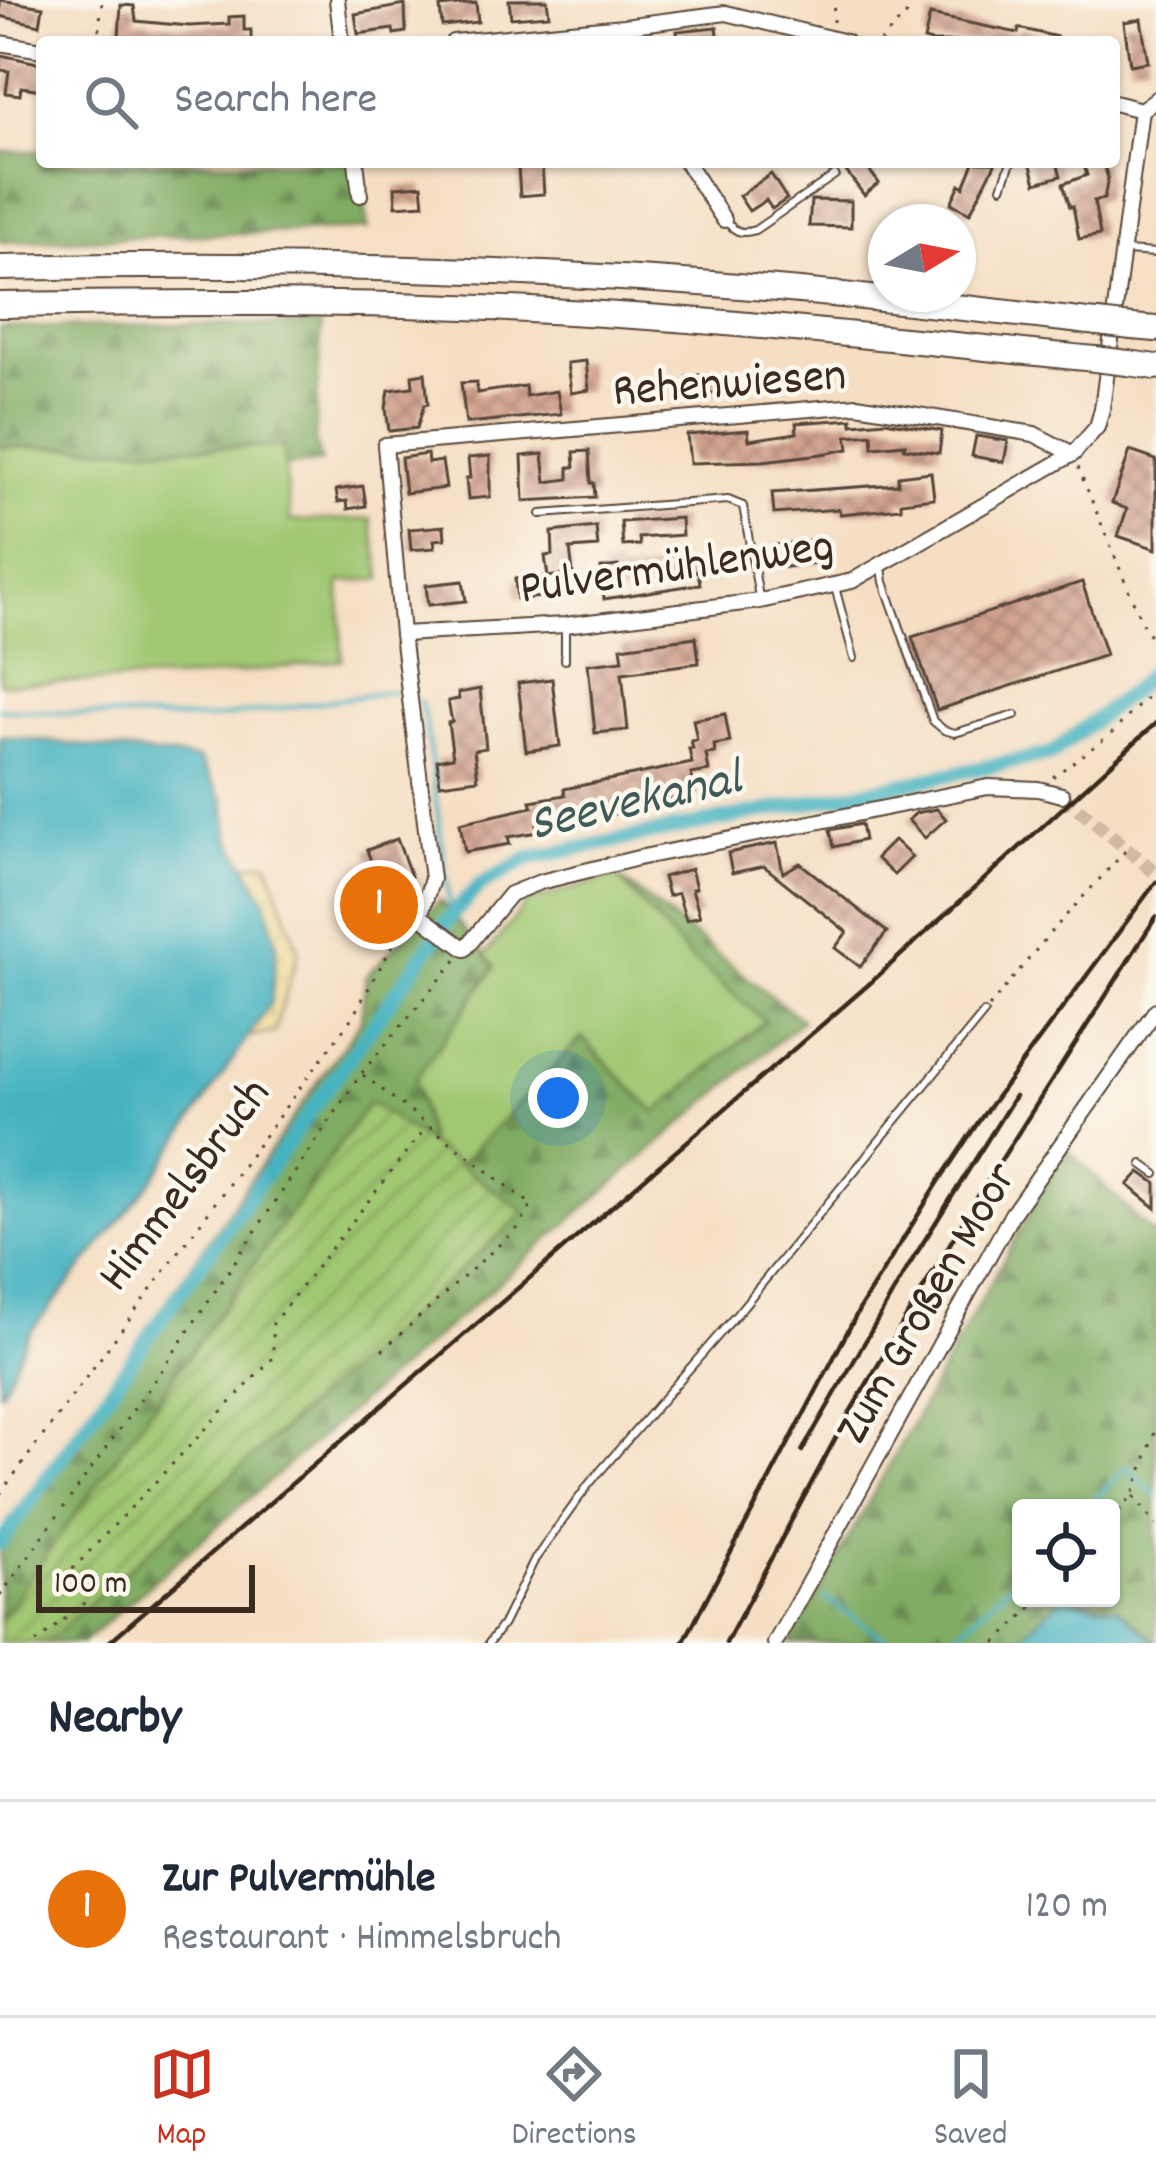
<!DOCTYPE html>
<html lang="en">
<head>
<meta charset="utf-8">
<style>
  :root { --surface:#fff; --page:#f6f6f7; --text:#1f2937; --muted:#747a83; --line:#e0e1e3; --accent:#c8321e }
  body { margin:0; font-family:Dekko,sans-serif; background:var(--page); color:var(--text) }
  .controls { position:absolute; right:36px; bottom:36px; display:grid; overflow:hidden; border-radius:12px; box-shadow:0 3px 9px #0004 }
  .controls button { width:108px; height:108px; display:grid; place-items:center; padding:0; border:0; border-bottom:3px solid var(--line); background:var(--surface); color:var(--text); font:60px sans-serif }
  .compass { position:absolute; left:868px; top:204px; width:108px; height:108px; border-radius:50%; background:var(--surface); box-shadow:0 3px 9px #0004; rotate:80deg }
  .scale { position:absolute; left:36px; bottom:30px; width:219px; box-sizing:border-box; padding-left:12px; border:6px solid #3b2a1e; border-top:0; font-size:33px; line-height:42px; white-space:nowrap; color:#3b2a1e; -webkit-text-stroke:9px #fbf7ec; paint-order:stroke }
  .you { position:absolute; left:558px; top:1098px; width:42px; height:42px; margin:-30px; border:9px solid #fff; border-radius:50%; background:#1a73e8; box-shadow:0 0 0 18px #1a73e833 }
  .badge { display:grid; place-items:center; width:78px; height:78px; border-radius:50%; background:var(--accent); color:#fff; font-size:39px; font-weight:700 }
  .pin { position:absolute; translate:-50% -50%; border:6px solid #fff; box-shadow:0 3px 12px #0006 }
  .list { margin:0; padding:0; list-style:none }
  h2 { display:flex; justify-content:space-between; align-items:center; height:156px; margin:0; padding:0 48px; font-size:51px }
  h2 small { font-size:39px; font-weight:400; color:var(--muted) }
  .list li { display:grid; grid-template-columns:78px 1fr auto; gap:36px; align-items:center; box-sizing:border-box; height:216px; padding:0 48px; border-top:3px solid var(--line) }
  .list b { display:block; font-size:45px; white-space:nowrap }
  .list p { margin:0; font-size:39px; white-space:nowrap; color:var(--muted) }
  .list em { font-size:39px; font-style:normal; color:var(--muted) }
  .icon { flex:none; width:66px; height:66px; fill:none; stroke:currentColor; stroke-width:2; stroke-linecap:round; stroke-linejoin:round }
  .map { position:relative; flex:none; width:1156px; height:1643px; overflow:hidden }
  .search { position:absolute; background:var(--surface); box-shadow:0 3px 9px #0004; left:36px; right:36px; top:36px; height:132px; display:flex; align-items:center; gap:30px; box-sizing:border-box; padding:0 42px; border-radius:12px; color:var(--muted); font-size:45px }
  .sheet { height:372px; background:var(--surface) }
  nav { display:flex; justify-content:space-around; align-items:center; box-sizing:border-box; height:168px; border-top:3px solid var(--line); background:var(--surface); font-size:33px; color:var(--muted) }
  nav a { display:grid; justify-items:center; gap:6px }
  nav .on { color:var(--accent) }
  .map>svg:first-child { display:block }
  .grass { fill:#a0c772; stroke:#6e7848; stroke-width:3 }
  .forest { fill:url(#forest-firs); stroke:#5e6b41; stroke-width:3 }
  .sand { fill:url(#sand-dots); stroke:#94825e; stroke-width:3 }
  .garden { fill:url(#garden-furrows); stroke:#6e7848; stroke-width:3 }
  .water { fill:#46b3c1; stroke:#406e70; stroke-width:3 }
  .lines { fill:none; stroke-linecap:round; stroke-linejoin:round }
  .stream { stroke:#46b3c1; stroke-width:4.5 }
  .canal { stroke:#46b3c1; stroke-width:15 }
  .building { fill:url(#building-cross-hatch) }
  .minor-tunnel { stroke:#d0baa2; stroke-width:14; stroke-dasharray:14 7; stroke-linecap:butt }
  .service-casing { stroke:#574537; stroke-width:10 }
  .minor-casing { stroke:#574537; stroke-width:18 }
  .motorway-casing { stroke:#574537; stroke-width:28 }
  .path { stroke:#574537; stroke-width:3; stroke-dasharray:3 9; stroke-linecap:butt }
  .service { stroke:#fff; stroke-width:6 }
  .minor { stroke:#fff; stroke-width:14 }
  .motorway { stroke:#fff; stroke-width:24 }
  .rail { stroke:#3b2a1e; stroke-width:4.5 }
  .motorway-bridge-casing { stroke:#574537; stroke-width:28; stroke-linecap:butt }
  .motorway-bridge { stroke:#fff; stroke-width:24 }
  .labels { text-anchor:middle; stroke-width:9; stroke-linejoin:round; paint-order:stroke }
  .street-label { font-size:48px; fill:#3b2a1e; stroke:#fbf7ec }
  .water-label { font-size:51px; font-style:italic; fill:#3f5a57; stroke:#fbf7ec }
</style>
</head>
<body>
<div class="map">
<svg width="1156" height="1643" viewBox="0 0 1156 1643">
  <defs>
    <pattern id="forest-firs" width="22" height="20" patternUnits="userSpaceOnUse" patternTransform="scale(3)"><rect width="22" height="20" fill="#80ac64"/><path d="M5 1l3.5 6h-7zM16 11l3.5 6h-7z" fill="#6a8c52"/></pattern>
    <pattern id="sand-dots" width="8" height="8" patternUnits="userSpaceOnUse" patternTransform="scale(3)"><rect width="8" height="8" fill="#eeda9e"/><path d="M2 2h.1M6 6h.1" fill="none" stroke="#cdbb88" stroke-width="1.8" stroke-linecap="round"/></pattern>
    <pattern id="garden-furrows" width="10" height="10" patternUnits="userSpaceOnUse" patternTransform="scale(3)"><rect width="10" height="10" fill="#a0c772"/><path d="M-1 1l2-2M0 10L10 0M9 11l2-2" fill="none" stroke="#84a25d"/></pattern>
    <pattern id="building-cross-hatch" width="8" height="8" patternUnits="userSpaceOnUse" patternTransform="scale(3)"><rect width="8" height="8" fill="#d2a28f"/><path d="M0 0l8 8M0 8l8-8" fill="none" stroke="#ac8474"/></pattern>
  </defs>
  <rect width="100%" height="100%" fill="#fbf7ec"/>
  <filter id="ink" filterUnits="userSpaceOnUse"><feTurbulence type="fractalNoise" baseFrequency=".00833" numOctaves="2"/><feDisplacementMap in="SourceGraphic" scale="24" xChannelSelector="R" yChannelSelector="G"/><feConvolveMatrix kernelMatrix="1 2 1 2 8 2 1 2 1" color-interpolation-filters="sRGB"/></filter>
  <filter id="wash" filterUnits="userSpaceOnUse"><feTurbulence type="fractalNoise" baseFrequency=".004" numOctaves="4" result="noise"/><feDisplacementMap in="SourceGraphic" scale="48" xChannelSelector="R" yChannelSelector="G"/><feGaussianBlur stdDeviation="2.7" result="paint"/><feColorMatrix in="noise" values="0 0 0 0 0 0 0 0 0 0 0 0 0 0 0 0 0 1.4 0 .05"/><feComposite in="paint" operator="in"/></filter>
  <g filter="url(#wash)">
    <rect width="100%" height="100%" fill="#f5dec3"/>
    <g class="grass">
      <polygon points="0,447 283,447 290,521 371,519 382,579 340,582 342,660 197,678 0,684"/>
      <polygon points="617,876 688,956 766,1020 656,1113 582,1038 459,1165 429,1144 415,1079 494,968 483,957 528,902"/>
    </g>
    <g class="forest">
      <polygon points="42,151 42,162 361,162 368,229 0,242 0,152"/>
      <polygon points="244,324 321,326 315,442 321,462 285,466 283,447 0,447 0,328"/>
      <polygon points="617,876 802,1020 82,1643 45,1643 524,1212 459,1165 582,1038 656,1113 765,1021 688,956"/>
      <polygon points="440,900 495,967 415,1079 429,1144 369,1102 0,1620 0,1542 361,1020 366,976"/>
      <polygon points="1066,1148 1156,1237 1156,1641 1118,1608 1069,1598 1111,1598 1111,1508 1021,1508 1021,1598 1061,1598 1016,1643 790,1643"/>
    </g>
    <polygon class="sand" points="268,862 299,950 274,1033 249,1036 271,1002 246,865"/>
    <polygon class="garden" points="370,1102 525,1212 45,1643 0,1643 0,1620"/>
    <g class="water">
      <polygon points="0,736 198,759 224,801 230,838 266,901 277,946 271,1002 152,1181 28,1335 0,1394"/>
      <polygon points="1061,1598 1118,1608 1156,1643 1016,1643"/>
    </g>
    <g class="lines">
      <g class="stream">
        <polyline points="420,701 426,723 451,916"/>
        <polyline points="0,709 138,718 209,719 394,691"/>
        <polyline points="1086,1508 1127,1467 1156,1496"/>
        <polyline points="825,1598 891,1643"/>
        <polyline points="947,1643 1021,1573"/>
      </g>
      <polyline class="canal" points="0,1543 451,916 480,885 530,858 1051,754 1138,686 1156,667"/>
    </g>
    <g id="blocks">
      <g class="building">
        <polygon points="0,0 43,7 40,25 0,16"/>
        <polygon points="509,0 547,0 549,15 511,18"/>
        <polygon points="476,3 478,22 442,26 440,7"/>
        <polygon points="121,5 134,6 136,21 189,26 229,24 229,17 244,16 244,30 251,30 251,42 188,42 119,37"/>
        <polygon points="405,5 406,32 394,34 393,29 358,34 355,14"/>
        <polygon points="930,15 1018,33 1019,28 1057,37 1057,42 932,42 924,40"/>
        <polygon points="1141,19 1148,62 1130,65 1124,22"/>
        <polygon points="717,27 719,42 678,42 677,31"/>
        <polygon points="1,55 42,64 42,90 21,87 20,95 6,93 9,71 0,70"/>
        <polygon points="839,162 863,162 879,183 864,195"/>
        <polygon points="974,162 996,162 970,213 951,203 960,184 964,187"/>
        <polygon points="1030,162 1057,162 1061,176 1036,183"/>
        <polygon points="1096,162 1103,162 1108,178 1104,199 1094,201 1100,235 1079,239 1073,206 1070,207 1063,184 1087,175 1084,166"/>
        <polygon points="542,165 544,194 520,196 518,167"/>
        <polygon points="771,174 787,199 772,209 766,200 749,211 739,196"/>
        <polygon points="422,185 424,204 396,206 395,187"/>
        <polygon points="811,200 851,201 851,227 809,226"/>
        <polygon points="586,361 589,390 571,393 567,363"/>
        <polygon points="425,373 428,404 424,405 417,428 389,431 386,408 389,390 413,387 412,375"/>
        <polygon points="714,374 716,393 689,396 687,376"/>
        <polygon points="476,382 477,393 525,386 526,396 557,391 561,414 466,423 461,383"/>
        <polygon points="852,419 852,424 885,421 942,431 939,453 904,448 905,444 873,447 872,434 847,436 849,449 822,454 763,461 690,463 687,435 748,430 749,440 797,433 796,423"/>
        <polygon points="976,436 1008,441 1004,462 972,456"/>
        <polygon points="589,451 591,483 594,483 595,497 524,501 522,456 543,454 546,482 569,479 569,467 575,467 574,452"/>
        <polygon points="1130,451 1156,460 1156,549 1118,536 1127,509 1112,503"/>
        <polygon points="427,454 428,463 442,461 446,488 405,493 401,458"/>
        <polygon points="490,456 490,497 468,499 466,478 470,478 468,458"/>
        <polygon points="931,472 934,498 901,502 901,508 840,514 839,509 774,514 772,493 898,484 898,476"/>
        <polygon points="363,486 366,506 348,509 347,501 338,502 336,490"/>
        <polygon points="681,518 682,535 639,538 640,545 623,546 621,522"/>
        <polygon points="444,526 445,539 434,540 435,548 411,550 409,529"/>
        <polygon points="596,527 598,547 570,549 573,573 548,577 545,556 553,555 552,532"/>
        <polygon points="821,539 824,562 779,568 776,545"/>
        <polygon points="618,566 619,573 669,567 670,575 698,571 700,584 604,599 601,568"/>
        <polygon points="542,577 543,597 517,599 515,579"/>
        <polygon points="463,581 466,601 428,605 426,585"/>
        <polygon points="1082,582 1106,655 937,710 912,637"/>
        <polygon points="696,637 699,663 622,673 628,730 595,733 588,664 623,660 621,647"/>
        <polygon points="552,679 560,746 526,751 518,683"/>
        <polygon points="480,689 486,748 474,750 478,779 440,784 437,760 453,757 448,723 452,722 448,701 459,699 458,693"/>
        <polygon points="725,714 730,742 714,745 715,753 706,754 709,771 691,774 695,793 610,815 608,806 568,813 569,819 537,825 538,832 508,837 510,844 465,852 460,823 533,807 531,801 565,795 564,789 692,763 689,749 693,749 691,741 697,740 693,720"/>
        <polygon points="937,809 946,819 925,838 908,820 916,813"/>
        <polygon points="861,824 864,840 834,847 830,830"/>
        <polygon points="397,839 411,876 380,887 367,850"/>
        <polygon points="894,840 912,857 894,875 876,858"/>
        <polygon points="777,843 783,873 800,863 887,932 860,967 835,948 847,932 764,866 732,873 728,853"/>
        <polygon points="691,869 696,888 692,889 700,916 686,920 678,893 668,896 663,877"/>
        <polygon points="1140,1172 1156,1183 1156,1208 1128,1185"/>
      </g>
    </g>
  </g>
  <g filter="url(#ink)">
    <use href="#blocks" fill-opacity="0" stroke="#574537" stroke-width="3"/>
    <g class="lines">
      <polyline class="minor-tunnel" points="1062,795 1156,873"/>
      <g class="service-casing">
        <g id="service">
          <polyline points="1002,187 1011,162"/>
          <path d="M724,220C735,231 740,235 755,230L835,175"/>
          <polyline points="1126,251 1156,253"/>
          <polyline points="541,514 728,500 743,506 759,597"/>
          <polyline points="882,567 884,582 933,721 944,730 955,733 1015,715"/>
          <polyline points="835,587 854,658"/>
          <polyline points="565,628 565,660"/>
          <polyline points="1142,1164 1156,1174"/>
          <polyline points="489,1643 503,1624 535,1559 589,1484 737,1314 984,1013"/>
        </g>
      </g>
      <g class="minor-casing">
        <g id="minor">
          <polyline points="337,0 342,42"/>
          <polyline points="453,42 624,26 726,13 846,42"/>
          <polyline points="0,43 42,50"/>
          <polyline points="1114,103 1141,110"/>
          <polyline points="356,162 360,195"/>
          <polyline points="686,162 724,220"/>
          <polyline points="402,634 565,625 760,601 852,581 1073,454 1097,427 1102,409 1141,110 1156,99"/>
          <polyline points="1062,795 1038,789 988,787 638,858 540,882 510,894 465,949 420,916 432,879 402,634 385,445 857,405 1034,434 1073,454"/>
          <polyline points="775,1643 1012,1214 1156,1010"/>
        </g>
      </g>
      <g class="motorway-casing">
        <g id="motorway">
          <path d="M0,268C267,262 534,268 800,291C899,300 999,312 1098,323"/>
          <path d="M0,305C183,302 366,301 549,311C731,320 913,341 1095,359"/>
          <polyline points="1132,327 1156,329"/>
          <polyline points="1128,363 1156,367"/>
        </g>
      </g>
      <g class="path">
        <polyline points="833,22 834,0"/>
        <polyline points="98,42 102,0"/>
        <polyline points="880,42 907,14 908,0"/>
        <polyline points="1078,467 1145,630 1156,641"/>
        <polyline points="1053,777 1111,734 1156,688"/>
        <polyline points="989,1007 1051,932 1127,849"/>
        <polyline points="363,1075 532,1205 519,1227 377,1355"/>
        <polyline points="0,1494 353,1016 403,927 408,924"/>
        <polyline points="1134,1496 1156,1525"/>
        <polyline points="1111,1520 1133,1495 1156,1429"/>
        <polyline points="0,1596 162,1370 361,1074 457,959"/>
        <polyline points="163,1638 167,1643"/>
        <polyline points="36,1643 89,1599 68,1574 273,1358 273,1323 427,1126"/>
        <polyline points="996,1643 1041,1598"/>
      </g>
      <use href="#service" class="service"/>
      <use href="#minor" class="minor"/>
      <use href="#motorway" class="motorway"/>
      <g class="rail">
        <polyline points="802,1451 911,1262 1015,1096"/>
        <polyline points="108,1643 868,985 1156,723"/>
        <polyline points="683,1643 860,1308 943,1175 981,1118 1156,882"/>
        <polyline points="726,1643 843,1424 980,1193 1156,917"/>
      </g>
      <g class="motorway-bridge-casing">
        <g id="motorway-bridge">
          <polyline points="1098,323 1132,327"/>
          <polyline points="1095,359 1128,363"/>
        </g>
      </g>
      <use href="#motorway-bridge" class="motorway-bridge"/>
    </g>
  </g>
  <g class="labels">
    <g class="street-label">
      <text transform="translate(729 379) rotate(-4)" y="17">Rehenwiesen</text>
      <text transform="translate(676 563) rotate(-8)" y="17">Pulvermühlenweg</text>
      <text transform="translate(181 1182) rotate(-53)" y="17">Himmelsbruch</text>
      <text transform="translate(923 1301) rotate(-60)" y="17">Zum Großen Moor</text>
    </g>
    <g class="water-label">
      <text transform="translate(634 797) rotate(-13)" y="18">Seevekanal</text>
    </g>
  </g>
</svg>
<div class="controls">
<button><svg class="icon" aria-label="locate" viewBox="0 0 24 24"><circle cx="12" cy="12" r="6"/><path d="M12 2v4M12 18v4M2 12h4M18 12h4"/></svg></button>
</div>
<svg class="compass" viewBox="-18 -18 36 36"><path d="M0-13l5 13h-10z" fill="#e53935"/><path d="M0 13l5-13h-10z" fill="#747a83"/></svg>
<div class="scale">100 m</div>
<div class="you"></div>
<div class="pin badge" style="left:379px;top:905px;background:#e8710a">1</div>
<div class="search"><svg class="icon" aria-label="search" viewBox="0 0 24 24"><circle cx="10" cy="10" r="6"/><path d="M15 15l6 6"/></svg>Search here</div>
</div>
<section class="sheet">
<h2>Nearby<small></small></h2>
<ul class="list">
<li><span class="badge" style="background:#e8710a">1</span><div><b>Zur Pulvermühle</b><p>Restaurant · Himmelsbruch</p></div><em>120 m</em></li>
</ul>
</section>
<nav>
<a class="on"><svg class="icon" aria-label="map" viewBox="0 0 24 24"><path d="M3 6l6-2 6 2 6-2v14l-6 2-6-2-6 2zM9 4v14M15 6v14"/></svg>Map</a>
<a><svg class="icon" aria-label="directions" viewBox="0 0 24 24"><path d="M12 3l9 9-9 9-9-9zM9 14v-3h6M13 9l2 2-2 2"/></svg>Directions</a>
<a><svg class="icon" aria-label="saved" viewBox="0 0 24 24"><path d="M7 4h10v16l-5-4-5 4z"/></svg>Saved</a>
</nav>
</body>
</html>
